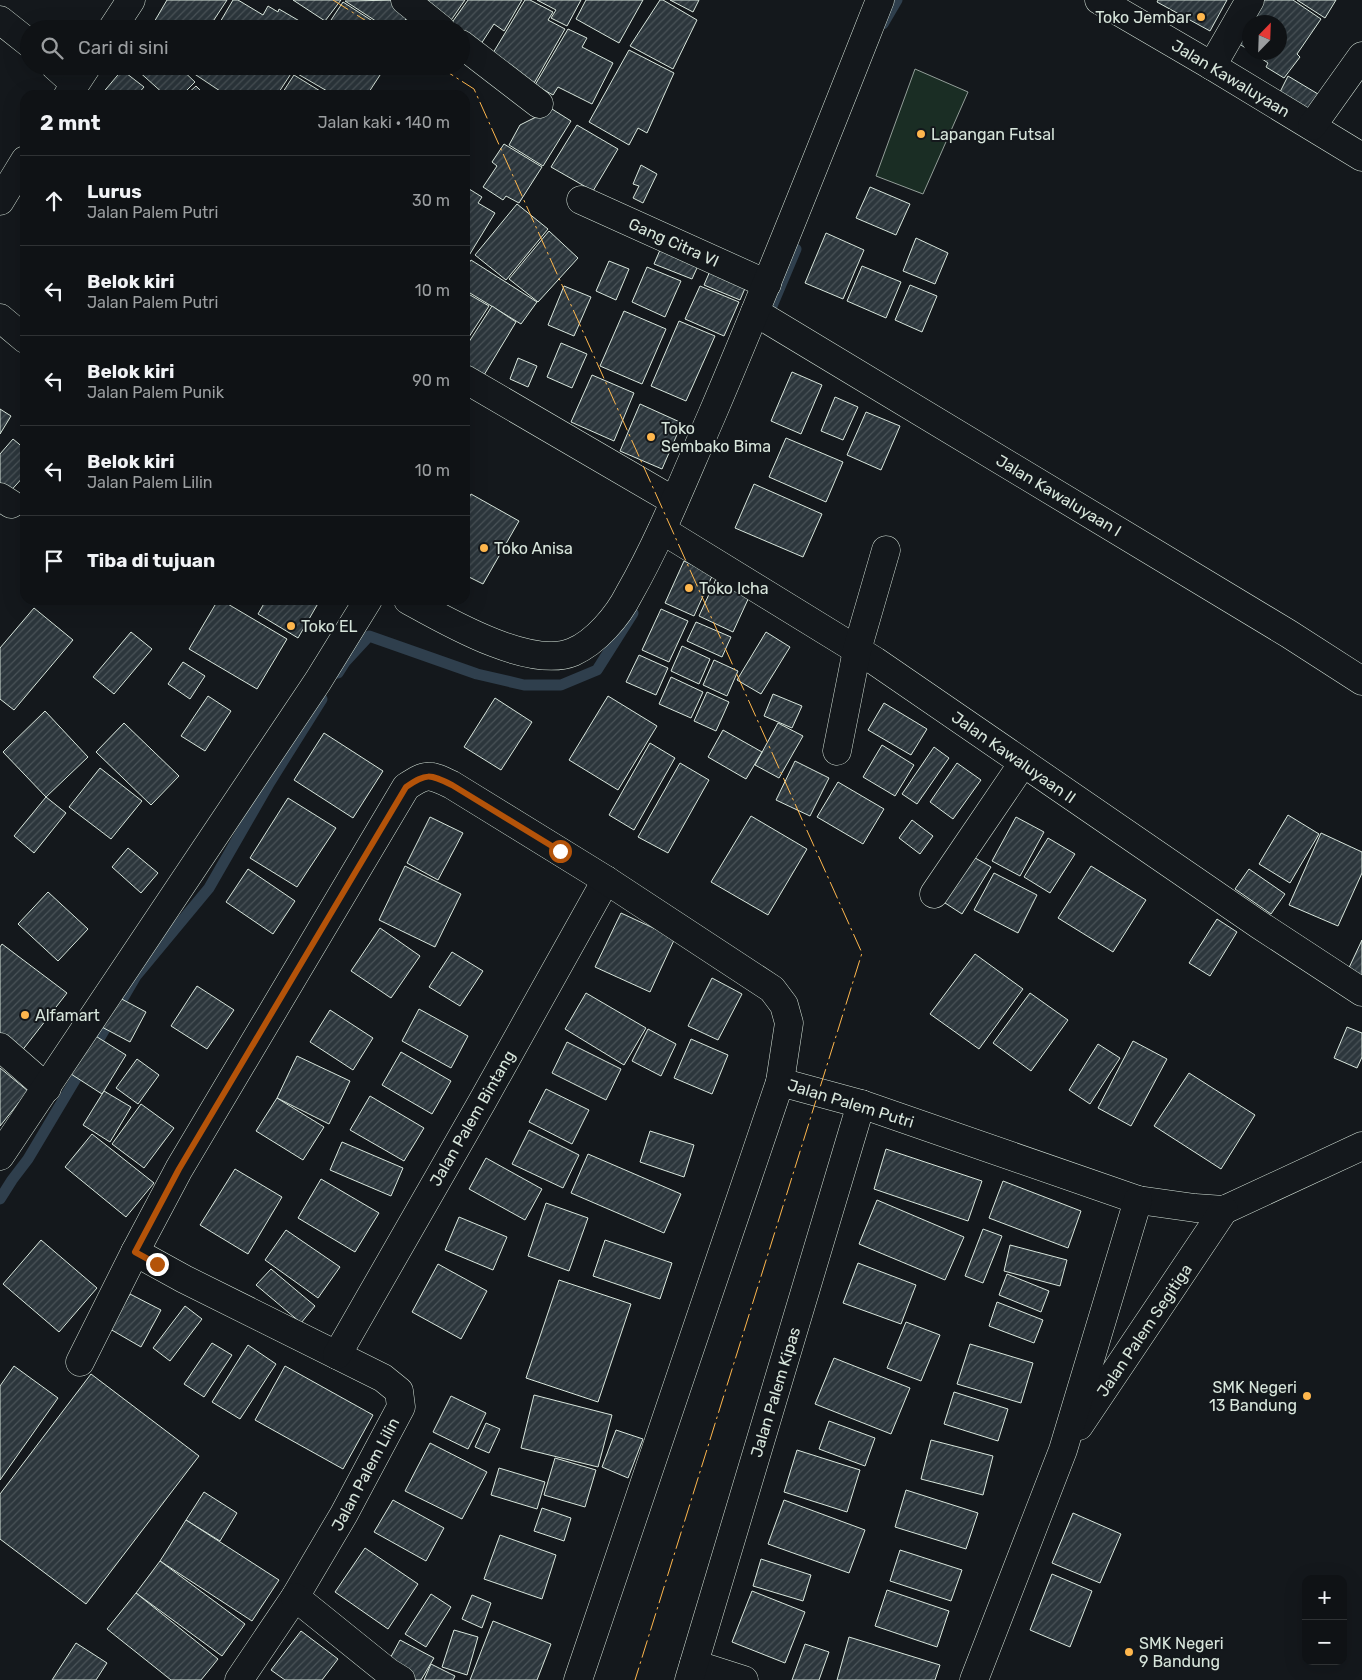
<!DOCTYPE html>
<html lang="id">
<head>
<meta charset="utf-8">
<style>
  :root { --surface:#0f1215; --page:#181b1e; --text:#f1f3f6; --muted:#9b9ea0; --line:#2f3234 }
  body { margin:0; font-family:Rubik,sans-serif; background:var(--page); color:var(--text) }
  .controls { position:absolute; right:15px; bottom:15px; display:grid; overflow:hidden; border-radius:10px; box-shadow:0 5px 20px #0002 }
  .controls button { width:45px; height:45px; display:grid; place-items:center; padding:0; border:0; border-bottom:1px solid var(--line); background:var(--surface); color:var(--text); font:25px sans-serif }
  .compass { position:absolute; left:1242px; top:15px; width:45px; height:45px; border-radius:50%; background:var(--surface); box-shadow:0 5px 20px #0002; rotate:23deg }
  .stop { position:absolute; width:15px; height:15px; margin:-11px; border:4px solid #b45309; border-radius:50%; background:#fff }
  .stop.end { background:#b45309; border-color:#fff; box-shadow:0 1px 5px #0008 }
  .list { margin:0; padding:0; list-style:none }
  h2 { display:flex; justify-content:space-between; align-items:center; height:65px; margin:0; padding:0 20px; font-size:21px }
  h2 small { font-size:16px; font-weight:400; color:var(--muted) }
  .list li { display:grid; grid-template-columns:32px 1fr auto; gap:15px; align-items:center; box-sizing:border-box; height:90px; padding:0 20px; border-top:1px solid var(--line) }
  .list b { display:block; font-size:19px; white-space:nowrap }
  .list p { margin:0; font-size:16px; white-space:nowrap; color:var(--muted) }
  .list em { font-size:16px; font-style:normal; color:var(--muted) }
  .icon { flex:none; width:28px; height:28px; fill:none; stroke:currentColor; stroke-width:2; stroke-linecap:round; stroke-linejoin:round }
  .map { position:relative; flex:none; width:1362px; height:1680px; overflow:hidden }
  .search { position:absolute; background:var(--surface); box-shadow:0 5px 20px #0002; left:20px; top:20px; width:450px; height:55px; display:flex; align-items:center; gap:12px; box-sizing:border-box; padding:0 18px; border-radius:28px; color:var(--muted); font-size:19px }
  .panel { position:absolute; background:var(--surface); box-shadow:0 5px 20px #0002; left:20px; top:90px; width:450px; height:515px; border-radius:15px }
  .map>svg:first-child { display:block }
  .pitch { fill:#1a2d24; stroke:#939e99 }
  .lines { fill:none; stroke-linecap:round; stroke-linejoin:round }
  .stream { stroke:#2f3f4d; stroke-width:11 }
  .building { fill:url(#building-hatch); stroke:#d8e6dc }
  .street-casing { stroke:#d8e6dc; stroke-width:29 }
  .street { stroke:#14181c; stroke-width:28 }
  .power { stroke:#ffb74d; stroke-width:1; stroke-dasharray:18 4 2.5 4; stroke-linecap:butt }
  .route { stroke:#b45309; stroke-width:6 }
  .poi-dot { fill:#ffb74d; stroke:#14181c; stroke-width:2 }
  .labels { text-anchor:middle; stroke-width:4; stroke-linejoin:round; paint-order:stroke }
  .poi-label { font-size:16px; fill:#d8e6dc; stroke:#14181c; text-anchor:start }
  .street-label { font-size:16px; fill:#d8e6dc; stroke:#14181c }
</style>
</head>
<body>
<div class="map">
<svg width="1362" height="1680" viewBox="0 0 1362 1680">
  <defs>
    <pattern id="building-hatch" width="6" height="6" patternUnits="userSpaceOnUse" patternTransform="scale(1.25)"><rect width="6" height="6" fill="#2c363c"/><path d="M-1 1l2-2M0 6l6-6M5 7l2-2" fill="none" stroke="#4a5358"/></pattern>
  </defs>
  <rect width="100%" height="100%" fill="#14181c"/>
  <polygon class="pitch" points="915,69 968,92 923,194 876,176"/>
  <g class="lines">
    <g class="stream">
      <polyline points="883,24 897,0"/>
      <polyline points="769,313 796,249"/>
      <polyline points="338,673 345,662 369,636 477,674 524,685 561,685 597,670 633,613"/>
      <polyline points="92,1051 136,976 209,888 270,782 322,699"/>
      <polyline points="0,1199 12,1180 28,1159 84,1065"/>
    </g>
  </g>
  <g class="building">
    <polygon points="167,0 227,0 208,29 150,29"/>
    <polygon points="233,0 238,0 263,15 268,6 278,12 279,9 308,26 306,29 216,29"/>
    <polygon points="293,0 341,0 325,21"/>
    <polygon points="401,0 412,8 400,29 388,29 345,1"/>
    <polygon points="409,0 465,0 447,26"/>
    <polygon points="468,0 522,0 504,31 494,24 479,47 461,36 461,29 448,28"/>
    <polygon points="525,0 530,0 553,12 548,20 565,29 533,85 493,53"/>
    <polygon points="537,0 581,0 567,26 551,18 556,10"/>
    <polygon points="586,0 643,0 619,43 576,19"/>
    <polygon points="660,0 663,0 697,20 673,69 630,46"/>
    <polygon points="670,0 699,0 693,12"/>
    <polygon points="1158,0 1227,0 1210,31 1157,2"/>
    <polygon points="1261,0 1293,0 1321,19 1297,54 1300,57 1284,78 1266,67 1268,63 1252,52 1280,52 1280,22 1250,22 1250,51 1235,41"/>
    <polygon points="1297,0 1336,0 1325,18"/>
    <polygon points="343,2 385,29 331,29 327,26"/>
    <polygon points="568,29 587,38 582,47 613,63 592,104 558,87 553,95 535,85"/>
    <polygon points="629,50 674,73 647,133 638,128 629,145 589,122"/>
    <polygon points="139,66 178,66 195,82 182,95 165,95 136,69"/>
    <polygon points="193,66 296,66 277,95 226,95 190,71"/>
    <polygon points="299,66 373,66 382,72 367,95 360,93 358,95 334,95 296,73"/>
    <polygon points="122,70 144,87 137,95 101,95"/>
    <polygon points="294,75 325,94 281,95"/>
    <polygon points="1288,76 1318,94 1305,118 1275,102"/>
    <polygon points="196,86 205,95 186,95"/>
    <polygon points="552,109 571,121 543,166 509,145 520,125"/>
    <polygon points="577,125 618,149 593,191 551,167"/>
    <polygon points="504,144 542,167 519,203 506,196 503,200 483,187 497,166 492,162"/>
    <polygon points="641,165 657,174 643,203 633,198 639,186 633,184"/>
    <polygon points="465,179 469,182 466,187 482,197 478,203 495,213 465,262"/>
    <polygon points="870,187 910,204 896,235 856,218"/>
    <polygon points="517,204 548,229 506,280 475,255"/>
    <polygon points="549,231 578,258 538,302 509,279"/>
    <polygon points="826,233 864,250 843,299 805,283"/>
    <polygon points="916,238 948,253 935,284 903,271"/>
    <polygon points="663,243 701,259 692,279 654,264"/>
    <polygon points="471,260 537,302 521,324 465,290 465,269"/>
    <polygon points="609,261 629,269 616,300 596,291"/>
    <polygon points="713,264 749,279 740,300 704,285"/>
    <polygon points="862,266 901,282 886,318 847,301"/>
    <polygon points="647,267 681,281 665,317 632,302"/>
    <polygon points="910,285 937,296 922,332 895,320"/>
    <polygon points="564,286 591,297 574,336 548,325"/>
    <polygon points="700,286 739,302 724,336 685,319"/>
    <polygon points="465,292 489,306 465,343"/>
    <polygon points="492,306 516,322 481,380 465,366 467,362 465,361 465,348"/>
    <polygon points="624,311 666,329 642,384 600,366"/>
    <polygon points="679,321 715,336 686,401 651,386"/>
    <polygon points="561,343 587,354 572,388 547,377"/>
    <polygon points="518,358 537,366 528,387 510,379"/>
    <polygon points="792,372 822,385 801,434 771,421"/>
    <polygon points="592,375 634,393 614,441 571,422"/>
    <polygon points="835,397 858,407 843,440 821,431"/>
    <polygon points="640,404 682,423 662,469 620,451"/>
    <polygon points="0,409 11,416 0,434"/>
    <polygon points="866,412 900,426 881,470 847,455"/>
    <polygon points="786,438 843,462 826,502 769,477"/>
    <polygon points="13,439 25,449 25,475 7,495 0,489 0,454"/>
    <polygon points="754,484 822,514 803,557 735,528"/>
    <polygon points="471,494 519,521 483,584 465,575 465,505"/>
    <polygon points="684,561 713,574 694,616 665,603"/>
    <polygon points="716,579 750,595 733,632 699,616"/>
    <polygon points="218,600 221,600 287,639 257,689 189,649"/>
    <polygon points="266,600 320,600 298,638 258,614"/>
    <polygon points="34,608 73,640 14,710 0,699 0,648"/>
    <polygon points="661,609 688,621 669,662 642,650"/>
    <polygon points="696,622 731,637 722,657 687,641"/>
    <polygon points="131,632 152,649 114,694 93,677"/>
    <polygon points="766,632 790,647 761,694 737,680"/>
    <polygon points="682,646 710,659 699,684 671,671"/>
    <polygon points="639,655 668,668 656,695 626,682"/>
    <polygon points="714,660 738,671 727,696 703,685"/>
    <polygon points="183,662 205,676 190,699 168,684"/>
    <polygon points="671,677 703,692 691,718 659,704"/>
    <polygon points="707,692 729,702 716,731 694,721"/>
    <polygon points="773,694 802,706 792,728 764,716"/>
    <polygon points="208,696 231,711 205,751 181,736"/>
    <polygon points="608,696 657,726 618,790 569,760"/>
    <polygon points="495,698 532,722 501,770 464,747"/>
    <polygon points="884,703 927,729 911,755 868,730"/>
    <polygon points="45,711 88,757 46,797 3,752"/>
    <polygon points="124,723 179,776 151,805 96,752"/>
    <polygon points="778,723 803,736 779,778 755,765"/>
    <polygon points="723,730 762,752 746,779 708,757"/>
    <polygon points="324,733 383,771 353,818 294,780"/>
    <polygon points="650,743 675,758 634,830 609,815"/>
    <polygon points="882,745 914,765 895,796 863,777"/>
    <polygon points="934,747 949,758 917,804 902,794"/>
    <polygon points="795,761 829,778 810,816 776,800"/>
    <polygon points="680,763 709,780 668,853 638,837"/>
    <polygon points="957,763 981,780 953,819 930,802"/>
    <polygon points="100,768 142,801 111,839 69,807"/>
    <polygon points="838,782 884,809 863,844 817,817"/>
    <polygon points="46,797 66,813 34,853 14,836"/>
    <polygon points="288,798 336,828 297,887 250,858"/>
    <polygon points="1288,815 1319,834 1290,883 1259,864"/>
    <polygon points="751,816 807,849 768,915 711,882"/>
    <polygon points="430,817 463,833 438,880 407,863"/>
    <polygon points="1016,817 1044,832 1020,876 992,861"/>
    <polygon points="912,820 933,836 920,854 899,838"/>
    <polygon points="1321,833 1362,852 1362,873 1338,926 1289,905"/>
    <polygon points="1048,838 1075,854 1050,893 1024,877"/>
    <polygon points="128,848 158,873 141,893 112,867"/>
    <polygon points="970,855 991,867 962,914 942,901"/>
    <polygon points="405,866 461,894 435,947 379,920"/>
    <polygon points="1091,866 1146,900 1113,952 1058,918"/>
    <polygon points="248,869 295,901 273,934 226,902"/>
    <polygon points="1249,869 1285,894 1271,914 1235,889"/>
    <polygon points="994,873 1037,895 1018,933 974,910"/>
    <polygon points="48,892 88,929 58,961 18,924"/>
    <polygon points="621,913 675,938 650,992 595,967"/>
    <polygon points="1217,919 1237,932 1210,976 1189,963"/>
    <polygon points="380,928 420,956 391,998 351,971"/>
    <polygon points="1362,940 1362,981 1346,974"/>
    <polygon points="2,944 67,993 21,1052 0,1036 0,947"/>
    <polygon points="452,952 483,971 460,1006 429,987"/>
    <polygon points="975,954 1023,989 979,1049 930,1014"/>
    <polygon points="712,978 742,994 718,1040 688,1026"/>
    <polygon points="197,986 234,1010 207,1049 171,1026"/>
    <polygon points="586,993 646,1028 624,1065 565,1029"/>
    <polygon points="1030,993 1068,1020 1031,1071 993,1043"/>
    <polygon points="116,996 146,1012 130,1042 100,1026"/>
    <polygon points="419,1009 468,1036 451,1068 402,1041"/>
    <polygon points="330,1010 373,1038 353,1070 310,1042"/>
    <polygon points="1347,1027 1362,1033 1362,1057 1357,1068 1334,1058"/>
    <polygon points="648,1029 676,1044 661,1076 632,1061"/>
    <polygon points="94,1035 126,1055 102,1094 71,1074"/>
    <polygon points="691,1039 728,1055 712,1094 674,1078"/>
    <polygon points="1133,1041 1167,1059 1131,1126 1098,1108"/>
    <polygon points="567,1042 621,1069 606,1100 552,1073"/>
    <polygon points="1098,1044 1120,1058 1090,1104 1069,1090"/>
    <polygon points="401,1052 451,1081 432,1114 382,1085"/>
    <polygon points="297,1056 350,1081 329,1124 277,1098"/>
    <polygon points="137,1059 159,1075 138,1104 116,1088"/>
    <polygon points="0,1068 28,1091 0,1126"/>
    <polygon points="1189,1073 1255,1115 1221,1169 1154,1126"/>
    <polygon points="546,1089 589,1110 572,1144 529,1122"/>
    <polygon points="104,1091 131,1107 110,1142 83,1125"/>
    <polygon points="370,1096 424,1128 404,1161 350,1130"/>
    <polygon points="277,1098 324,1127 303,1160 256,1131"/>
    <polygon points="141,1104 174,1128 144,1168 112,1144"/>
    <polygon points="529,1130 579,1155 563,1188 512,1164"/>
    <polygon points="650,1131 694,1145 684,1177 640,1162"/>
    <polygon points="92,1134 154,1183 126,1217 65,1167"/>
    <polygon points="342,1142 403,1168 391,1196 330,1170"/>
    <polygon points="886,1149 982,1181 968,1221 874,1189"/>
    <polygon points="588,1154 681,1194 664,1233 571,1193"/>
    <polygon points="486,1158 542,1189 525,1220 469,1189"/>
    <polygon points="235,1169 282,1197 248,1254 200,1225"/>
    <polygon points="321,1179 379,1213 355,1252 298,1218"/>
    <polygon points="1003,1181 1081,1211 1068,1248 989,1218"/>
    <polygon points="877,1200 964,1237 945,1280 859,1244"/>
    <polygon points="546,1203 588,1218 569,1271 528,1256"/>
    <polygon points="459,1217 507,1237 493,1270 445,1250"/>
    <polygon points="983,1229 1002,1236 983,1283 965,1276"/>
    <polygon points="286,1230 340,1267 318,1298 265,1260"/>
    <polygon points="41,1240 97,1288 59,1332 3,1284"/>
    <polygon points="605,1240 672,1263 660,1299 593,1276"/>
    <polygon points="1010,1245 1067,1260 1060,1286 1004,1271"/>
    <polygon points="858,1263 916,1285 901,1324 843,1303"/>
    <polygon points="438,1264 487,1291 461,1339 412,1312"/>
    <polygon points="271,1269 315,1306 301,1323 256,1285"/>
    <polygon points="1007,1274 1049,1291 1041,1312 999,1295"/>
    <polygon points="559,1280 631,1304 598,1402 526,1378"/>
    <polygon points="130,1294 161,1310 141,1347 110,1329"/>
    <polygon points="997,1302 1043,1320 1034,1343 989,1326"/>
    <polygon points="185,1306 202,1319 170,1361 153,1348"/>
    <polygon points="906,1322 940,1335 921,1381 887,1368"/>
    <polygon points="212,1343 232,1355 204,1397 184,1384"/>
    <polygon points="970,1344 1033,1363 1021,1403 957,1384"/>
    <polygon points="248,1345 276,1364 240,1419 212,1402"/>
    <polygon points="834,1358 910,1388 891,1434 815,1404"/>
    <polygon points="14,1366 58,1398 0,1480 0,1386"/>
    <polygon points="285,1366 373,1415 343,1469 255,1420"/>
    <polygon points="91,1374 199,1456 86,1604 0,1539 0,1494"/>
    <polygon points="954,1392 1008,1409 998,1441 944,1424"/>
    <polygon points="534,1395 612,1415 598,1467 521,1448"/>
    <polygon points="451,1396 486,1413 468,1449 433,1432"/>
    <polygon points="829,1421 875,1438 865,1466 819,1449"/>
    <polygon points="486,1423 500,1429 489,1453 475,1447"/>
    <polygon points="616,1430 643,1439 628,1478 602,1467"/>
    <polygon points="931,1440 993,1456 983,1495 921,1479"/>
    <polygon points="430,1443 487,1472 462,1519 405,1491"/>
    <polygon points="797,1450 860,1470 847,1512 784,1492"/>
    <polygon points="555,1458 596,1470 585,1507 544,1495"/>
    <polygon points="499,1468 545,1482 537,1509 491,1495"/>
    <polygon points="906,1490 978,1513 966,1549 895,1527"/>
    <polygon points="204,1492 237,1513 220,1541 186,1520"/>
    <polygon points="393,1500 444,1528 426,1561 374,1532"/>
    <polygon points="784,1500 865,1530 849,1573 768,1544"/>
    <polygon points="542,1508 571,1518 564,1541 534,1531"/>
    <polygon points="1073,1513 1121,1534 1100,1583 1052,1563"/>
    <polygon points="186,1520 279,1580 252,1621 160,1561"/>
    <polygon points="500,1535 556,1555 542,1599 484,1579"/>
    <polygon points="365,1548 418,1584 388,1629 335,1592"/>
    <polygon points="900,1550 962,1570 951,1601 890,1581"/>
    <polygon points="761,1559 811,1575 803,1601 753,1586"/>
    <polygon points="160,1561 245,1624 222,1656 136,1593"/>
    <polygon points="1052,1574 1092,1591 1070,1647 1030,1630"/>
    <polygon points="887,1590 949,1611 937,1647 875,1626"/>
    <polygon points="752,1591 805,1612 785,1663 732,1642"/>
    <polygon points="136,1593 218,1659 201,1680 171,1680 107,1629"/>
    <polygon points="431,1594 451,1607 426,1647 405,1634"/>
    <polygon points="472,1595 491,1603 482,1628 462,1619"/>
    <polygon points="493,1621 551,1644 537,1680 470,1680"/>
    <polygon points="454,1630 478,1637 467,1675 442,1667"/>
    <polygon points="301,1631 338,1659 322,1680 285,1680 271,1670"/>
    <polygon points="849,1637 940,1665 935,1680 837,1680"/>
    <polygon points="400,1640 434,1658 421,1680 416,1680 387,1664"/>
    <polygon points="76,1643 107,1663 96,1680 52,1680"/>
    <polygon points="805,1644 829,1652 819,1680 792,1680"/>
    <polygon points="431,1664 455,1676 453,1680 424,1680"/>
  </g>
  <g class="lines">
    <g class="street-casing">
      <g id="street">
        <polyline points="405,0 441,29"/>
        <polyline points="1099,0 1212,66 1362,157"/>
        <polyline points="0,20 29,43"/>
        <polyline points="112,29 131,0"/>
        <polyline points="461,44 539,104"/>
        <polyline points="55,66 75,84"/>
        <polyline points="1212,66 1250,0"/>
        <polyline points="68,95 87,66"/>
        <polyline points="1312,126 1362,56"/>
        <polyline points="581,200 767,284"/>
        <polyline points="0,201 25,160"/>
        <polyline points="755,312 1289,634 1362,681"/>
        <polyline points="0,318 25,339"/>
        <polyline points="465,379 674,501"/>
        <polyline points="0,497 11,504"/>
        <polyline points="662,530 875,661 1258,924 1362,992"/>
        <path d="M408,600C446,621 530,670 573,652C596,642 618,616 629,594C661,538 685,476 711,417C770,279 825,139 880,0"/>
        <polyline points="837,751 857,650 886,550"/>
        <polyline points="934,894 1023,763"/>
        <polyline points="0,1047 47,1088"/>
        <polyline points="780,1082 861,1104 1138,1200 1195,1208 1224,1210 1362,1146"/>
        <polyline points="0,1156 318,681 368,600"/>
        <polyline points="135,1252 184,1279 383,1378 399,1391 401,1407 344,1514 295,1597 239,1680"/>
        <polyline points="337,1355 482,1102 606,880"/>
        <path d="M80,1362L135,1252L179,1169L406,787C427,773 429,774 452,785L606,880L772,989L784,1005L789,1023L780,1082L578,1680"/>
        <polyline points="1079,1426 1224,1210"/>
        <polyline points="295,1597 388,1672 401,1680"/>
        <polyline points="694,1664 744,1680"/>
        <polyline points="689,1680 861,1104"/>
        <polyline points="974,1680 1063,1450 1138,1200"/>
      </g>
    </g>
    <use href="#street" class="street"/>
    <g class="power">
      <polyline points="333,0 379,29"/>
      <polyline points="438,66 474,89 862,953 635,1680"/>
    </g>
  </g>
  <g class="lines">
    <path class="route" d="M157,1264L135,1252L179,1169L406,787C427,773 429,774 452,785L560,851"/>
  </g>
  <g class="poi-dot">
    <circle cx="1201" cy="17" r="5"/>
    <circle cx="921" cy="134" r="5"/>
    <circle cx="651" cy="437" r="5"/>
    <circle cx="484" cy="548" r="5"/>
    <circle cx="689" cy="588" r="5"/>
    <circle cx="291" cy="626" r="5"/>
    <circle cx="25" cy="1015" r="5"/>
    <circle cx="1307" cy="1396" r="5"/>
    <circle cx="1129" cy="1652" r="5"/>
  </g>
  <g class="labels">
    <g class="poi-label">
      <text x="1191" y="23" text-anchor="end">Toko Jembar</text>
      <text x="931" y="140">Lapangan Futsal</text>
      <text x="661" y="434">Toko<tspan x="661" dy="18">Sembako Bima</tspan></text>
      <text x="494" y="554">Toko Anisa</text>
      <text x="699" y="594">Toko Icha</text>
      <text x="301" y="632">Toko EL</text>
      <text x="35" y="1021">Alfamart</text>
      <text x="1297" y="1393" text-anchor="end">SMK Negeri<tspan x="1297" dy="18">13 Bandung</tspan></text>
      <text x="1139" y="1649">SMK Negeri<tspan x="1139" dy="18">9 Bandung</tspan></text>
    </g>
    <g class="street-label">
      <text transform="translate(1231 78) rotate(31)" y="6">Jalan Kawaluyaan</text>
      <text transform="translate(674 242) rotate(24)" y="6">Gang Citra VI</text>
      <text transform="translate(1059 495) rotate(31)" y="6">Jalan Kawaluyaan I</text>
      <text transform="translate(1014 757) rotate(35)" y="6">Jalan Kawaluyaan II</text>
      <text transform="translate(851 1103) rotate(17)" y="6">Jalan Palem Putri</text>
      <text transform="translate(472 1118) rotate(-60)" y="6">Jalan Palem Bintang</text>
      <text transform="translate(1144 1330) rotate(-56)" y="6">Jalan Palem Segitiga</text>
      <text transform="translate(775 1392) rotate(-73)" y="6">Jalan Palem Kipas</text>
      <text transform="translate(365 1474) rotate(-62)" y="6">Jalan Palem Lilin</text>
    </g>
  </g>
</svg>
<div class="controls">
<button>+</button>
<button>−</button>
</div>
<svg class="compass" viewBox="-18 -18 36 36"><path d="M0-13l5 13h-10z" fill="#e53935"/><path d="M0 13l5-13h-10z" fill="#9b9ea0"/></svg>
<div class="stop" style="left:560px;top:851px"></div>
<div class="stop end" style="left:157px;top:1264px"></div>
<div class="search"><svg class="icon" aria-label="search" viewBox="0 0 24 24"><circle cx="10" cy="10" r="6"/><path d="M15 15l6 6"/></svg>Cari di sini</div>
<section class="panel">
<h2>2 mnt<small>Jalan kaki · 140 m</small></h2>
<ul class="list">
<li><svg class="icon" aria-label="ahead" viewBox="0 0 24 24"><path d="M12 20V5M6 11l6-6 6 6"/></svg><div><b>Lurus</b><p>Jalan Palem Putri</p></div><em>30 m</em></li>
<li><svg class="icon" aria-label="left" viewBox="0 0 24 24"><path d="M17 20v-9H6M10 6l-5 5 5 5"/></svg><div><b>Belok kiri</b><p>Jalan Palem Putri</p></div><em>10 m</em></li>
<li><svg class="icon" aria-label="left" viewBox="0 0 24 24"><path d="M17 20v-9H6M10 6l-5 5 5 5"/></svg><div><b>Belok kiri</b><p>Jalan Palem Punik</p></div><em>90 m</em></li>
<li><svg class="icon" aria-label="left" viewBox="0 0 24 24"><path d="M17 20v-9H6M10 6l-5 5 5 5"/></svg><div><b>Belok kiri</b><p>Jalan Palem Lilin</p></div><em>10 m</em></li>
<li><svg class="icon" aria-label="arrive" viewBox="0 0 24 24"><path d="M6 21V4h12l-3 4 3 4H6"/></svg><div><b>Tiba di tujuan</b></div></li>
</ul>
</section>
</div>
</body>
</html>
